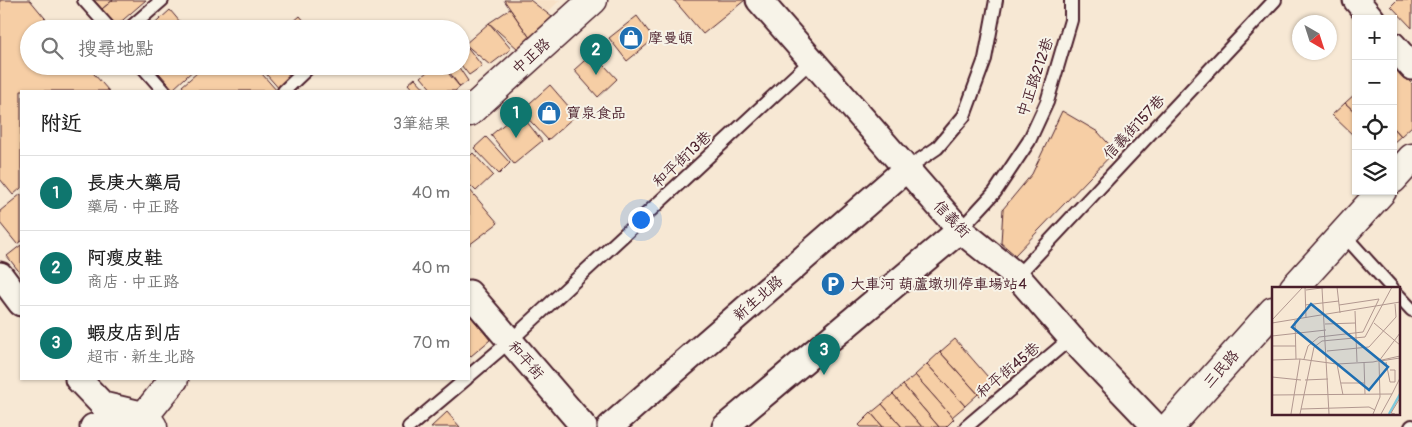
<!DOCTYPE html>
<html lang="zh-TW">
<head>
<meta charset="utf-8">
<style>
  :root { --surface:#fff; --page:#f6f6f6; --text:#222; --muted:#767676; --line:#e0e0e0; --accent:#0f766e }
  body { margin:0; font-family:Pangolin,"LXGW WenKai TC",sans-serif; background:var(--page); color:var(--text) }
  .controls { position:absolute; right:15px; top:15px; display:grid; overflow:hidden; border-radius:0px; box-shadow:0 1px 4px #0004 }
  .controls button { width:45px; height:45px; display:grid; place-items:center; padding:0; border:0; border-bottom:1px solid var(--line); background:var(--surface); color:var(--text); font:25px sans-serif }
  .compass { position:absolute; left:1292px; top:15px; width:45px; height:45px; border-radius:50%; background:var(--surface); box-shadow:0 1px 4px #0004; rotate:141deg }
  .you { position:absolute; left:640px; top:219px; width:18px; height:18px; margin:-12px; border:4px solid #fff; border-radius:50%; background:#1a73e8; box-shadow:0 0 0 8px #1a73e833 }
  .badge { display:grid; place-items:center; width:32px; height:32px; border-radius:50%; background:var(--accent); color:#fff; font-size:16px; font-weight:700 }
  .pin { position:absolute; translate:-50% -41px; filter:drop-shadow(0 1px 2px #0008) }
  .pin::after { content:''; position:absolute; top:26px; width:18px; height:15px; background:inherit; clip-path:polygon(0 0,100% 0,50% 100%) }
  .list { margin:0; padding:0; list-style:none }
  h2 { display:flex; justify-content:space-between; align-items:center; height:65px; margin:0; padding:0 20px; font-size:21px }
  h2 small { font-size:16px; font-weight:400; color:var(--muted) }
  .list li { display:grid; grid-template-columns:32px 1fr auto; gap:15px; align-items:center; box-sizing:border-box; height:75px; padding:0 20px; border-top:1px solid var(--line) }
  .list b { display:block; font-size:19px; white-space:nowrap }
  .list p { margin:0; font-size:16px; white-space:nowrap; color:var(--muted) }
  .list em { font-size:16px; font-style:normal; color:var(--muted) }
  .icon { flex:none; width:28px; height:28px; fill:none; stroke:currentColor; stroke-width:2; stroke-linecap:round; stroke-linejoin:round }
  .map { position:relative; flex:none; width:1412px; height:427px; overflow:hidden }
  .search { position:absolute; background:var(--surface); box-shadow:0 1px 4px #0004; left:20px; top:20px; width:450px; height:55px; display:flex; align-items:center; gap:12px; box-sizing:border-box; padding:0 18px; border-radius:28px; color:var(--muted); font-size:19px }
  .panel { position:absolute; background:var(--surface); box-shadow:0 1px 4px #0004; left:20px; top:90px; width:450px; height:290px; border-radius:0px }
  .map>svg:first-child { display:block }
  .built { fill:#f7e0c6 }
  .building { fill:#f6cea5; stroke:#4a1f2b }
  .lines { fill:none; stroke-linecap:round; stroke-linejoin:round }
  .lane-casing { stroke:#4a1f2b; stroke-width:16 }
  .street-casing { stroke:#4a1f2b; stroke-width:29 }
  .secondary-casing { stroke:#4a1f2b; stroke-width:31 }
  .lane { stroke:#f7f3e8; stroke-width:12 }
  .street { stroke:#f7f3e8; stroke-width:25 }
  .secondary { stroke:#f7f3e8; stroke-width:28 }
  .labels { text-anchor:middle; stroke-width:4; stroke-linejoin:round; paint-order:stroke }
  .poi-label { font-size:15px; fill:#4a1f2b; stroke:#f7f3e8; text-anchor:start }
  .street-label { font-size:15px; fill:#4a1f2b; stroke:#f7f3e8 }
  .inset-river { fill:none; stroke:#7cc9db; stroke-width:2.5 }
  .inset-road { fill:none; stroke:#b29890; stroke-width:1 }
  .view { fill:#1f6fb2; fill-opacity:0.15; stroke:#1f6fb2; stroke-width:2.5 }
  .inset-edge { fill:none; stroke:#4a1f2b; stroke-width:2.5 }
</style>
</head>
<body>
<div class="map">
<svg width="1412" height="427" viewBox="0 0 1412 427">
  <rect width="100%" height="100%" fill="#f7e8d4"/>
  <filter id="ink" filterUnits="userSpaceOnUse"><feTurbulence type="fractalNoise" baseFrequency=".02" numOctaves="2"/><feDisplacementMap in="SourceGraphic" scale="10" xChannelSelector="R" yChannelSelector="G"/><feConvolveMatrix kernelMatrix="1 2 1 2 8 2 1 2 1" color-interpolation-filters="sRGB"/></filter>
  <g filter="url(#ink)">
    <polygon class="built" points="533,0 560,0 547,13"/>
    <g class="building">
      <polygon points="0,0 30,0 54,29 29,29 29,66 87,66 109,91 21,91 21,188 13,195 0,179"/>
      <polygon points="94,0 113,0 102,9"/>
      <polygon points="113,0 146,0 116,26 102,9"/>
      <polygon points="504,0 530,0 552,17 530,38"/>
      <polygon points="674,0 745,0 703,34"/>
      <polygon points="1397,0 1412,0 1412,28 1391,6"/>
      <polygon points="510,9 530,38 518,49 489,23"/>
      <polygon points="170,10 186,29 149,29"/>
      <polygon points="300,16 311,29 285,29"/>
      <polygon points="637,16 654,39 627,61 609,38"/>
      <polygon points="489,23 511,49 490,65 465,44"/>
      <polygon points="465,44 482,66 469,75 461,65 461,47"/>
      <polygon points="593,53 617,79 598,97 574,70"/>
      <polygon points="1393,64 1412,84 1412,126 1401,136 1393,127"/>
      <polygon points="156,66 198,66 173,89 154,67"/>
      <polygon points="205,66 255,66 277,91 186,91 182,86"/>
      <polygon points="259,66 281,66 294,81 281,91"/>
      <polygon points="281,66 300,66 305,71 294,81"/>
      <polygon points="434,66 442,66 460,87 455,91 433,91 421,77"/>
      <polygon points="445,66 458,66 468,81 460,87"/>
      <polygon points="415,78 427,91 414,91 408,84"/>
      <polygon points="550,85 576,115 548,140 521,111"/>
      <polygon points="1356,93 1356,113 1345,103"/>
      <polygon points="1345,103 1356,113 1356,138 1332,115"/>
      <polygon points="1062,111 1098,132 1115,151 1015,255 1001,243 1003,209 1032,174"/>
      <polygon points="519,112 542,141 514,164 491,135"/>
      <polygon points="1393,127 1401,136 1393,143"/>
      <polygon points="486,137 510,163 499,174 474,148"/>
      <polygon points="473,153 493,175 476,191 469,184 469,157"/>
      <polygon points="469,189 498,223 469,245"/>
      <polygon points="21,194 21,241 17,244 0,223 0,211"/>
      <polygon points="21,245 21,274 7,256"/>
      <polygon points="469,314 490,340 471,356 469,354"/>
      <polygon points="955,339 994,384 980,396 940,352"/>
      <polygon points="940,352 978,394 965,406 927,364"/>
      <polygon points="927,364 965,406 952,417 915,375"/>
      <polygon points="915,375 954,419 946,427 939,427 903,385"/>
      <polygon points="903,385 939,427 922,427 893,394"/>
      <polygon points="893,394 922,427 902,427 882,404"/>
      <polygon points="882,404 902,427 883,427 871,413"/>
      <polygon points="447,412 460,427 431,427"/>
      <polygon points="871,413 883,427 861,427 859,425"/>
    </g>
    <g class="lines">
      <g class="lane-casing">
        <g id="lane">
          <polyline points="84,0 110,29"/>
          <polyline points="129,29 162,0"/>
          <polyline points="142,66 164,91"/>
          <polyline points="284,91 310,66"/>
          <polyline points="906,169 937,148 964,116 985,59 996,0"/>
          <polyline points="960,230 995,192 1029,141 1047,102 1071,20 1071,0"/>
          <polyline points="1343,234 1392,288"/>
          <polyline points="1017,276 1275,0"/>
          <polyline points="1398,295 1412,310"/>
          <polyline points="469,376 510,341 811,61"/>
          <polyline points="409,427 466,379"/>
          <polyline points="966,427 1071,338"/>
          <polyline points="1411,427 1412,426"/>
        </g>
      </g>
      <g class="street-casing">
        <g id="street">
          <polyline points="759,0 960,230 1017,276 1071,338 1156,427"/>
          <polyline points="1356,0 1372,19"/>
          <polyline points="1393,45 1412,67"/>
          <polyline points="0,275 21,303"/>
          <polyline points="469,293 584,427"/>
          <polyline points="78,379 103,405 145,415"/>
          <polyline points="93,427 140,416"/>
          <polyline points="610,427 906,169"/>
          <polyline points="725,427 960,230"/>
        </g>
      </g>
      <g class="secondary-casing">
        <g id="secondary">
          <polyline points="469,112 593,0"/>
          <polyline points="1393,179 1412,158"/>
          <polyline points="1294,288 1382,191"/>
          <polyline points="153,427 145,415 174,379"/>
          <polyline points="1169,427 1273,311"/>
        </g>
      </g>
      <use href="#lane" class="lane"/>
      <use href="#street" class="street"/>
      <use href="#secondary" class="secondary"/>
    </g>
  </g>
  <defs>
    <g id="shop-disc" transform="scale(1.25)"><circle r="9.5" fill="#1f6fb2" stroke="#f7f3e8"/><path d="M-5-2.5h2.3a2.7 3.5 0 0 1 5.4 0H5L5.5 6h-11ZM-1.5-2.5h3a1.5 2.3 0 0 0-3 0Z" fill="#fff"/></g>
    <g id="parking-disc" transform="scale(1.25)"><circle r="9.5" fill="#1f6fb2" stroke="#f7f3e8"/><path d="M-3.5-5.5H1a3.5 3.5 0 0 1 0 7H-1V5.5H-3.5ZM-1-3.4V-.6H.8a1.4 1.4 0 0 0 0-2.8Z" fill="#fff"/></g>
  </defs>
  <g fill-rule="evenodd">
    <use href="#shop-disc" x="631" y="38"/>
    <use href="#shop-disc" x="549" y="113"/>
    <use href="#parking-disc" x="833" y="284"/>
  </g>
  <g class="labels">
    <g class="poi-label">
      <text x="648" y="43">摩曼頓</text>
      <text x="566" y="118">寶泉食品</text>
      <text x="850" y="289">大車河 葫蘆墩圳停車場站4</text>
    </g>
    <g class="street-label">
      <text transform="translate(531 56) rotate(-42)" y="5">中正路</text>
      <text transform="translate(1035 77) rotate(-71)" y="5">中正路212巷</text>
      <text transform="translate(1134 127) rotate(-47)" y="5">信義街157巷</text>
      <text transform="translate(682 159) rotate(-43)" y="5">和平街13巷</text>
      <text transform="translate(952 219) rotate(46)" y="5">信義街</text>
      <text transform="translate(758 298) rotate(-41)" y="5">新生北路</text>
      <text transform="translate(526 360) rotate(49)" y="5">和平街</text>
      <text transform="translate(1221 369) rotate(-48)" y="5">三民路</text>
      <text transform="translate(1008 370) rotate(-40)" y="5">和平街45巷</text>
    </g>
  </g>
  <g transform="translate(1272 287)">
    <rect width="128" height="128" fill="#f7e8d4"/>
    <path class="inset-river" d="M117,127L128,107"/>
    <path class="inset-road" d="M33,0L34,31M65,0L68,26M50,1L57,127M34,3L57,0M33,18L67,14M83,24L85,75M0,33L31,0M23,33L24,72M0,36L128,15M102,36L128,58M53,37L83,36M0,49L54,43M0,59H24M55,64L97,60L124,30L123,17M32,72L36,59L47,50L91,45L107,12L67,18M0,73L28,72L65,77L101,75L128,69M107,74L128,46M108,74L128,71M92,75L93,107M114,75L118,95H123V83H118M65,77L71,108M0,90L29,93M33,93L56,92M69,96H92M0,108L120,107L128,91M29,122L97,120L103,123M19,127L28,72M28,127L42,60L50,54L93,50L120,0M101,127L108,110L107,74M109,127L120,107M123,127L119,126L128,111"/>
    <path class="view" d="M39,17L116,80L97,103L20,40Z"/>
    <rect width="128" height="128" class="inset-edge"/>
  </g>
</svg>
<div class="controls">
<button>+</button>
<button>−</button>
<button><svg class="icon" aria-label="locate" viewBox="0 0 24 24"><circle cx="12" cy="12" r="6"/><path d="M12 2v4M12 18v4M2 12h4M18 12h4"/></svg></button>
<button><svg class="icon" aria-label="layers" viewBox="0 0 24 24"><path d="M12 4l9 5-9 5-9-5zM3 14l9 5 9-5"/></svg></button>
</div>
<svg class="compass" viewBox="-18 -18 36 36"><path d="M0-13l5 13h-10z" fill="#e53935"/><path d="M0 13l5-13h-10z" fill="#767676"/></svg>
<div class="you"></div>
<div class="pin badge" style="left:516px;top:138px">1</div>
<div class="pin badge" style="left:596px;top:75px">2</div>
<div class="pin badge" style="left:824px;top:375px">3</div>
<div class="search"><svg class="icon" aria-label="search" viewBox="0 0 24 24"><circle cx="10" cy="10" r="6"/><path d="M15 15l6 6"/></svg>搜尋地點</div>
<section class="panel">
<h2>附近<small>3筆結果</small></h2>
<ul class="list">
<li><span class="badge">1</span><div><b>長庚大藥局</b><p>藥局 · 中正路</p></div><em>40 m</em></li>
<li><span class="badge">2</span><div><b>阿瘦皮鞋</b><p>商店 · 中正路</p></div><em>40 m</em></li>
<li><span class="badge">3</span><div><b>蝦皮店到店</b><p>超市 · 新生北路</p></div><em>70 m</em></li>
</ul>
</section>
</div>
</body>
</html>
